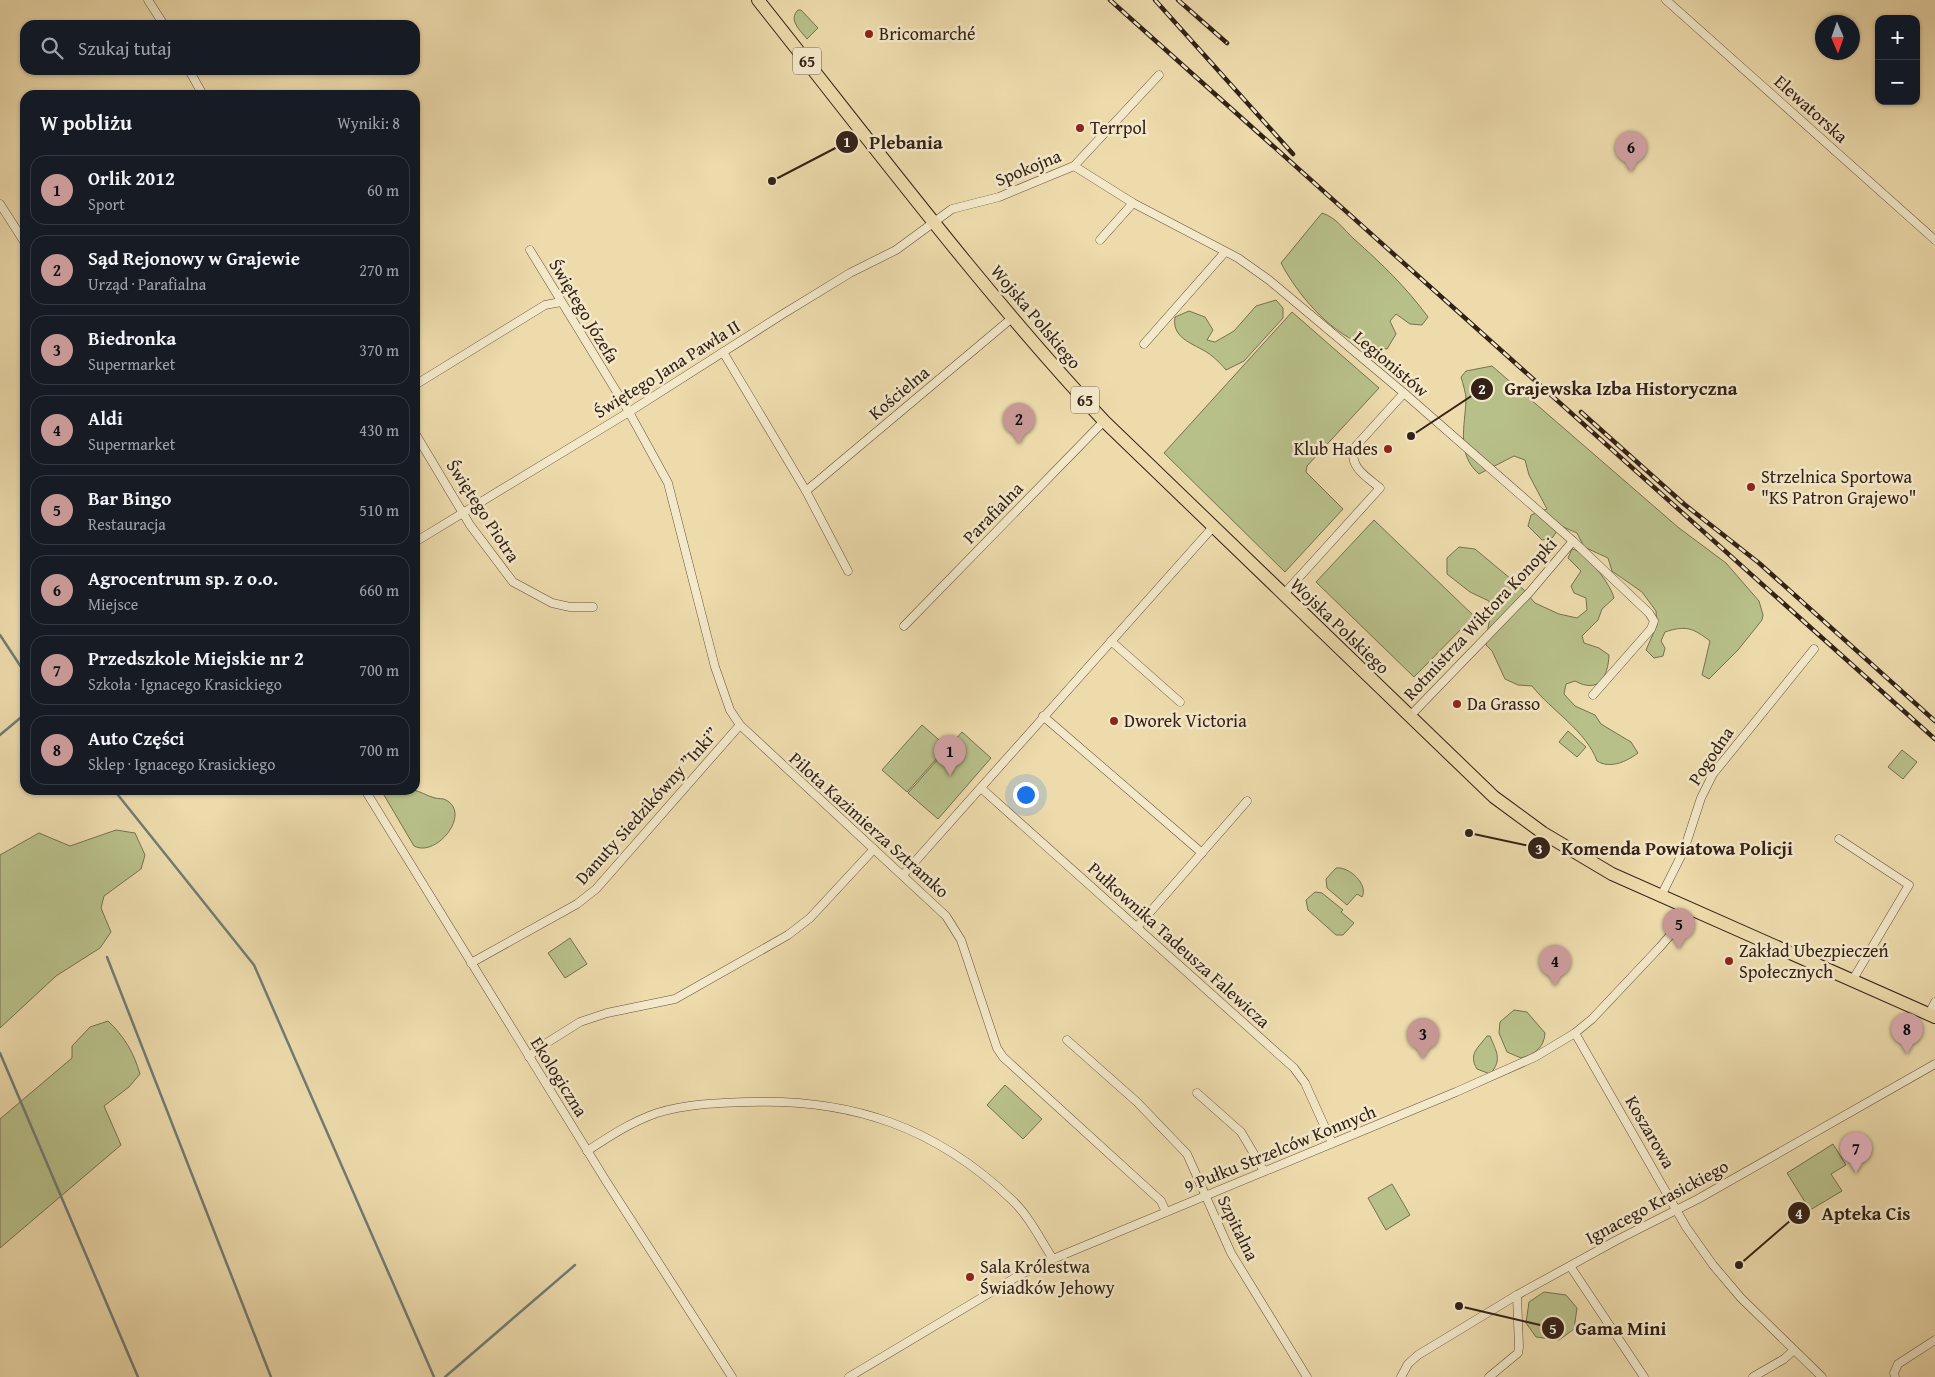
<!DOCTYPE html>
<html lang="pl">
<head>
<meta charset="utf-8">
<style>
  :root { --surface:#171b24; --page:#242831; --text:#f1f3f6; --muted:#9ea1a6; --line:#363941; --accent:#c59692 }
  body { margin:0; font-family:"Gentium Book Plus",serif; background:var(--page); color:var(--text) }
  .controls { position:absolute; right:15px; top:15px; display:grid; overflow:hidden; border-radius:10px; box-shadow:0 1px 4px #0004 }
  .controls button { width:45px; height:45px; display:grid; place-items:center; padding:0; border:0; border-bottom:1px solid var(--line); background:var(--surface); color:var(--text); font:25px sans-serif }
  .compass { position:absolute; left:1815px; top:15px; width:45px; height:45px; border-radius:50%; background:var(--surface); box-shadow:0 1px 4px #0004; rotate:178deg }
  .you { position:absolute; left:1025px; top:794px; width:18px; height:18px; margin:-12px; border:4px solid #fff; border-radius:50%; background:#1a73e8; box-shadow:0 0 0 8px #1a73e833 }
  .badge { display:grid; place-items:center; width:32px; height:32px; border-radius:50%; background:var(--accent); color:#111; font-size:16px; font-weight:700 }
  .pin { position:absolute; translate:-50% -41px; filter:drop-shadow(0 1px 2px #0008) }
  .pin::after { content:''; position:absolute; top:26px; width:18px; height:15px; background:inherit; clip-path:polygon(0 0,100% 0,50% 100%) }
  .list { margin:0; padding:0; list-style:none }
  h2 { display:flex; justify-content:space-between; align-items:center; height:65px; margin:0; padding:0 20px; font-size:21px }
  h2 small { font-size:16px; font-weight:400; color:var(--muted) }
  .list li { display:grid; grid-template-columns:32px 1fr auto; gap:15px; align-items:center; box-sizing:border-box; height:70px; margin:0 10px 10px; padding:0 10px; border:1px solid var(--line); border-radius:15px }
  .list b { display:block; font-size:19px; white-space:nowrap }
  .list p { margin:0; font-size:16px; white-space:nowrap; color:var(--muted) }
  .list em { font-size:16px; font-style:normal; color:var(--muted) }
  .icon { flex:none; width:28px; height:28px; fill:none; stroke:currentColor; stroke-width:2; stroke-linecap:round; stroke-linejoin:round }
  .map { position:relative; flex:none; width:1935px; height:1377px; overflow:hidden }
  .search { position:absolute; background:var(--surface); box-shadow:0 1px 4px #0004; left:20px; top:20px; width:400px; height:55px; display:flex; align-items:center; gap:12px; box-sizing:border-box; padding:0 18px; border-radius:15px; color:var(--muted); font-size:19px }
  .panel { position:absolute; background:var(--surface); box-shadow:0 1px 4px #0004; left:20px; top:90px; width:400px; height:705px; border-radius:15px }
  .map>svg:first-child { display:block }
  .green { fill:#b8c08a; stroke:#767050 }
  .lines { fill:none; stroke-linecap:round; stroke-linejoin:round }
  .stream { stroke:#717c75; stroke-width:2.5 }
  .street-casing { stroke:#62503c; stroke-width:9 }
  .primary-casing { stroke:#332117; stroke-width:14 }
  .street { stroke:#f3e8c9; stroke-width:8 }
  .primary { stroke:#eddbac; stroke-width:12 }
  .rail-casing { stroke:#332117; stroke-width:4.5 }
  .rail { stroke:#f3e8c9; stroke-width:2.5; stroke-dasharray:8; stroke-linecap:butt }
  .poi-dot { fill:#8f2418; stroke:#f3e8c9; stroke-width:2 }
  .labels { text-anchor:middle; stroke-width:5; stroke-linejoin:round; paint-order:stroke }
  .shield { fill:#f3e8c9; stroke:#6d5d4c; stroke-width:1 }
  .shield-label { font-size:16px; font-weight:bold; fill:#332117 }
  .poi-label { font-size:18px; fill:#332117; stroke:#f3e8c9; text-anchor:start }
  .street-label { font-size:18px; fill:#332117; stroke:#f3e8c9 }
  .leader { fill:none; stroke:#332117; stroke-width:2 }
  .callout-dot { fill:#332117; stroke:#f3e8c9; stroke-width:2 }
  .mark-label { font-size:15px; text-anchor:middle; font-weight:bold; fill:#fff }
  .callout-label { font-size:19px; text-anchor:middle; font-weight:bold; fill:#332117; stroke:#f3e8c9; stroke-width:5; stroke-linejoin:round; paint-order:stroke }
</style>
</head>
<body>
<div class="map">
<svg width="1935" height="1377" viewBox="0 0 1935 1377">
  <rect width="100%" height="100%" fill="#eddbac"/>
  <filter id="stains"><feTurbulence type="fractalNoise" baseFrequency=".004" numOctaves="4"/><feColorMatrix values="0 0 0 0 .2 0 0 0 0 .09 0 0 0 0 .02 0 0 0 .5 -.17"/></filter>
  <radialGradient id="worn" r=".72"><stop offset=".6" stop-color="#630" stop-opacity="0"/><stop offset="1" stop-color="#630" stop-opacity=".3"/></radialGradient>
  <g class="green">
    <path d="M798,10H801L818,28L807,39C800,30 788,20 798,10Z"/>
    <path d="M1322,213C1337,218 1343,229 1354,239C1382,264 1406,287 1428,317L1422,325L1410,324L1396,314L1390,321L1396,334L1387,349C1379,347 1369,347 1361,344C1327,329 1298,295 1281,263Z"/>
    <path d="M1276,300L1283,308V318L1244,361L1226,370C1222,365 1217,360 1212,356C1198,344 1171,341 1175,317L1189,311L1205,317L1213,330L1207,340L1215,342L1234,331L1256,306Z"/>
    <polygon points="1292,312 1379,388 1307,466 1306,472 1343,509 1285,572 1164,453"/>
    <path d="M1492,366L1679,528L1726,563L1759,601L1763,615L1762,620L1738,650L1709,679L1702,675L1710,641C1693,628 1686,625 1665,632L1661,641L1665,648L1663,656L1654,658L1646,650L1657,625L1656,611L1642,592L1612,571L1608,558L1584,547L1577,533L1561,526L1552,538L1542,540L1528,526L1531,515L1547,509L1529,475L1525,460L1514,456L1479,474C1456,454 1465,426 1466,400C1466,393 1463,384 1461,377L1466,371Z"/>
    <polygon points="1374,520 1474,616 1414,677 1316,582"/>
    <path d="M1459,547L1475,549L1523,589L1535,603L1559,614L1577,618L1587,610L1586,598L1574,593L1571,586L1581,571L1568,558L1572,549C1586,551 1611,585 1614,598L1602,609L1598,620L1582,636L1584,643L1599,648L1609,655C1608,677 1599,694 1575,681L1566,684L1564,694L1575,706L1595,715L1601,724L1631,742L1638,753C1626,762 1610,769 1597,761C1587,732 1551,710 1532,686L1518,685L1505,679L1492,651L1486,645C1486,628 1493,618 1489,601L1470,592L1447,574V558Z"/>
    <polygon points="922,725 947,747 907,792 882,770"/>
    <polygon points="1568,731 1586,747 1577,757 1559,742"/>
    <polygon points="962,732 991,758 938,819 908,793"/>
    <polygon points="1902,750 1917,762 1903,779 1888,767"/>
    <path d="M381,790C391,790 402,789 413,790C420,791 427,796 435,798C438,799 443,798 446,800C472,814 436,858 414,846Z"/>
    <polygon points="116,830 135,833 145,855 141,869 104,896 101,908 111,932 100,948 56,976 0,1028 0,855 39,833 70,846"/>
    <path d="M1336,868C1349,866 1369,885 1362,897L1357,894L1347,905L1327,888L1326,879Z"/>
    <polygon points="1315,892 1322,893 1343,910 1341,912 1354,923 1343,935 1336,935 1308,910 1306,900"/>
    <polygon points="570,938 587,964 565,978 548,953"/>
    <path d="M1514,1010L1527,1012L1545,1033C1544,1048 1535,1054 1521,1058L1507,1052L1499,1033L1500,1022Z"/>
    <path d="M108,1021C124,1036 134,1053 140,1074L129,1087L104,1106L121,1145L0,1248V1119L72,1058V1046L90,1027Z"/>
    <path d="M1487,1036H1490C1496,1051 1503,1060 1490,1074L1477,1069C1468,1054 1478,1048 1487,1036Z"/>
    <polygon points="1005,1085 1042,1119 1023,1139 987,1105"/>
    <polygon points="1833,1144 1846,1165 1831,1174 1842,1191 1810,1210 1787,1173"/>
    <polygon points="1392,1184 1410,1215 1386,1230 1368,1198"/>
    <polygon points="1544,1292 1566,1295 1577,1308 1574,1329 1559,1340 1536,1337 1526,1323 1529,1302"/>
  </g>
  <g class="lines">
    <g class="stream">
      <polyline points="0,635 25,673"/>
      <polyline points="0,735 25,714"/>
      <polyline points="114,790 254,965 434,1377"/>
      <polyline points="107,957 271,1377"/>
      <polyline points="0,1053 138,1377"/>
      <polyline points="445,1377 575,1265"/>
    </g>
    <g class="street-casing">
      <g id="street">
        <polyline points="148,0 164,25"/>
        <polyline points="1666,0 1935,240"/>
        <polyline points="189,70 203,95"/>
        <polyline points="1074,166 1133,203 1238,258 1269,280 1404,393 1573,541 1649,613 1654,621 1651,629 1593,695"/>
        <polyline points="0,204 25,243"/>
        <polyline points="1100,240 1133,203"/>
        <polyline points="530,250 629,412 668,483 715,667 730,710 740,725 946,916 961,940 997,1048 1003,1057 1161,1201 1166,1212"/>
        <polyline points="1144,344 1225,252"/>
        <polyline points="723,352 806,491 848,571"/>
        <polyline points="415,385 545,305 561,302"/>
        <polyline points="415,433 470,525 513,582 552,603 570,607 593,607"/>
        <polyline points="806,491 1012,318"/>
        <polyline points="415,542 629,412 783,314 850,273 896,250 952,209 999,197 1074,166 1159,75"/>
        <path d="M1283,595L1380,488C1367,477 1347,466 1355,447L1404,393"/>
        <polyline points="904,626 1104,421"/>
        <polyline points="1111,641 1180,702"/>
        <polyline points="1043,716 1202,853"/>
        <polyline points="1409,717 1529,593 1573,541"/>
        <polyline points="981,788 1294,1068 1305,1083 1332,1143"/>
        <polyline points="365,790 606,1181 732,1377"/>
        <polyline points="1839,839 1909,885 1852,981"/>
        <polyline points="903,875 1213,527"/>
        <polyline points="1661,896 1684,850 1701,798 1713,774 1814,649"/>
        <polyline points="1137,927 1247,801"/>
        <polyline points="471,963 577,904 596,889 740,725"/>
        <polyline points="1929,1014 1935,1002"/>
        <polyline points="1575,1033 1686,1227 1713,1265 1741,1298 1822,1377"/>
        <polyline points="1067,1040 1137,1102 1187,1154 1231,1253 1307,1377"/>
        <polyline points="529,1057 537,1049 580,1022 607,1013 675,999 788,935 810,918 874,849"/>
        <polyline points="1197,1093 1241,1132 1264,1171"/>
        <path d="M587,1151C610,1136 631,1122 657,1113C686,1104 716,1103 747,1102C851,1098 936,1127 1012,1200C1029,1216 1040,1239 1053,1259"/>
        <polyline points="1570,1266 1644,1377"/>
        <polyline points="849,1377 1018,1276 1053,1259 1456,1092 1535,1057 1575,1033 1592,1019 1660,947 1692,910"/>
        <polyline points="1401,1377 1408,1364 1418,1355 1517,1295 1617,1240 1698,1199 1935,1064"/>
        <polyline points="1489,1377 1518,1353 1519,1347 1517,1295"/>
        <polyline points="1753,1377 1784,1359 1794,1350"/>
        <polyline points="1895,1377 1894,1373 1898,1364 1935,1340"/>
      </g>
    </g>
    <g class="primary-casing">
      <path id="primary" d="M758,0C871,142 980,288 1104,421L1494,797L1543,833L1612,874L1935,1017"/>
    </g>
    <use href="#street" class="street"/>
    <use href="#primary" class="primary"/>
    <g class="rail-casing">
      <g id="rail">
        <polyline points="1110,0 1935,739"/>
        <polyline points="1155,0 1293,154"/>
        <polyline points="1178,0 1227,43"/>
        <polyline points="1581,412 1684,504 1759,563 1935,721"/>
      </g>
    </g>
    <use href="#rail" class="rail"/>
  </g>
  <g class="poi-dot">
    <circle cx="869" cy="34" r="5"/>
    <circle cx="1080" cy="128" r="5"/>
    <circle cx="1388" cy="449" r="5"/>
    <circle cx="1751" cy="487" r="5"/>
    <circle cx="1457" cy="704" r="5"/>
    <circle cx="1114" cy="721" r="5"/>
    <circle cx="1729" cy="961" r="5"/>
    <circle cx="970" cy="1277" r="5"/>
  </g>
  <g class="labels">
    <g class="shield">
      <rect x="793" y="47.5" width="28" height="27" rx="4"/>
      <rect x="1071" y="386.5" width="28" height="27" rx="4"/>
    </g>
    <g class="shield-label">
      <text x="807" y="67">65</text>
      <text x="1085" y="406">65</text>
    </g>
    <g class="poi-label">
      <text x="879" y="40">Bricomarché</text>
      <text x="1090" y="134">Terrpol</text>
      <text x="1378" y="455" text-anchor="end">Klub Hades</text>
      <text x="1761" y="483">Strzelnica Sportowa<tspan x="1761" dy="21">"KS Patron Grajewo"</tspan></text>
      <text x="1467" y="710">Da Grasso</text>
      <text x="1124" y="727">Dworek Victoria</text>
      <text x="1739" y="957">Zakład Ubezpieczeń<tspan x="1739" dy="21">Społecznych</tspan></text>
      <text x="980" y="1273">Sala Królestwa<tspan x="980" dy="21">Świadków Jehowy</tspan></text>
    </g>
    <g class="street-label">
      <text transform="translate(1811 109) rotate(42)" y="6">Elewatorska</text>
      <text transform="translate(1028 168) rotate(-22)" y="6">Spokojna</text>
      <text transform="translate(584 311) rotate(59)" y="6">Świętego Józefa</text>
      <text transform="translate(1036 317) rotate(50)" y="6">Wojska Polskiego</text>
      <text transform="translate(1391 364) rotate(40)" y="6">Legionistów</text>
      <text transform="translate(667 369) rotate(-32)" y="6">Świętego Jana Pawła II</text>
      <text transform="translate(899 393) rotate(-40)" y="6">Kościelna</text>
      <text transform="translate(483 511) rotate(57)" y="6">Świętego Piotra</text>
      <text transform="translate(993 513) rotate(-46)" y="6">Parafialna</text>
      <text transform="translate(1480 619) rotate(-47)" y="6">Rotmistrza Wiktora Konopki</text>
      <text transform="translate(1340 626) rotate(44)" y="6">Wojska Polskiego</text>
      <text transform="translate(1711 756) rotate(-56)" y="6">Pogodna</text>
      <text transform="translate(647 806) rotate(-48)" y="6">Danuty Siedzikówny ”Inki”</text>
      <text transform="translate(869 825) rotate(42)" y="6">Pilota Kazimierza Sztramko</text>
      <text transform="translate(1179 945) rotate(42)" y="6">Pułkownika Tadeusza Falewicza</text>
      <text transform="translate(559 1077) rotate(58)" y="6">Ekologiczna</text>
      <text transform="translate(1650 1132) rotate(60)" y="6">Koszarowa</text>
      <text transform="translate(1280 1149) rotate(-22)" y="6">9 Pułku Strzelców Konnych</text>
      <text transform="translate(1657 1202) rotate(-28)" y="6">Ignacego Krasickiego</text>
      <text transform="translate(1238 1228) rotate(64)" y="6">Szpitalna</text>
    </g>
  </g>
  <path class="leader" d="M772 181L847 142M1411 436L1482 389M1469 833L1539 848M1739 1265L1799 1213M1459 1306L1553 1328"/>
  <g class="callout-dot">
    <circle cx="772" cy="181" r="5"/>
    <circle cx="1411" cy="436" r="5"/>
    <circle cx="1469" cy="833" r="5"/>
    <circle cx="1739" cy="1265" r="5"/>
    <circle cx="1459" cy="1306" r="5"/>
    <circle cx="847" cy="142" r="12"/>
    <circle cx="1482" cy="389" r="12"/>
    <circle cx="1539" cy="848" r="12"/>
    <circle cx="1799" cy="1213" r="12"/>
    <circle cx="1553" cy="1328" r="12"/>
  </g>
  <g class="mark-label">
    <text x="847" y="147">1</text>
    <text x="1482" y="394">2</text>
    <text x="1539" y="854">3</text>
    <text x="1799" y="1219">4</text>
    <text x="1553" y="1334">5</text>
  </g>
  <g class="callout-label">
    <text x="906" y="149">Plebania</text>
    <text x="1621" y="395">Grajewska Izba Historyczna</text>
    <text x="1677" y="855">Komenda Powiatowa Policji</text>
    <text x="1866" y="1220">Apteka Cis</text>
    <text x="1621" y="1335">Gama Mini</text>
  </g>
  <rect width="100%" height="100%" filter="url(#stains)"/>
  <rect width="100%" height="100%" fill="url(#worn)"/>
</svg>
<div class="controls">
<button>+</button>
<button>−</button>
</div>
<svg class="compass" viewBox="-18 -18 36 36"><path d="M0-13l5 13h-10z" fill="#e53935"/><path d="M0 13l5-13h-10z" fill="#9ea1a6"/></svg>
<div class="you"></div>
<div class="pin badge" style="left:950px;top:776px">1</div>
<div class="pin badge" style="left:1019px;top:444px">2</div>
<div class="pin badge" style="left:1423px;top:1059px">3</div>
<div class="pin badge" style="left:1555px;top:986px">4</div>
<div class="pin badge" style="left:1679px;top:949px">5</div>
<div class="pin badge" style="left:1631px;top:172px">6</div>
<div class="pin badge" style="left:1856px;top:1173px">7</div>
<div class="pin badge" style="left:1907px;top:1054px">8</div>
<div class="search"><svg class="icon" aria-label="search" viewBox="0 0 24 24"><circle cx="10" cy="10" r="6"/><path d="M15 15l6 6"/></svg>Szukaj tutaj</div>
<section class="panel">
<h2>W pobliżu<small>Wyniki: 8</small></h2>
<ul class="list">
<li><span class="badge">1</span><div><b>Orlik 2012</b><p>Sport</p></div><em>60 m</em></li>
<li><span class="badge">2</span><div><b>Sąd Rejonowy w Grajewie</b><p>Urząd · Parafialna</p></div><em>270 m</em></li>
<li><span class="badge">3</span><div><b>Biedronka</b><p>Supermarket</p></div><em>370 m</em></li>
<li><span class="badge">4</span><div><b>Aldi</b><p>Supermarket</p></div><em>430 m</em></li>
<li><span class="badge">5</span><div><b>Bar Bingo</b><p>Restauracja</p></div><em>510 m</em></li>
<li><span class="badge">6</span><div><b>Agrocentrum sp. z o.o.</b><p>Miejsce</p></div><em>660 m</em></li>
<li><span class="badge">7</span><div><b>Przedszkole Miejskie nr 2</b><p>Szkoła · Ignacego Krasickiego</p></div><em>700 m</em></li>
<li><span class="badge">8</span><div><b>Auto Części</b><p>Sklep · Ignacego Krasickiego</p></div><em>700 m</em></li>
</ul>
</section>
</div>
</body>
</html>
